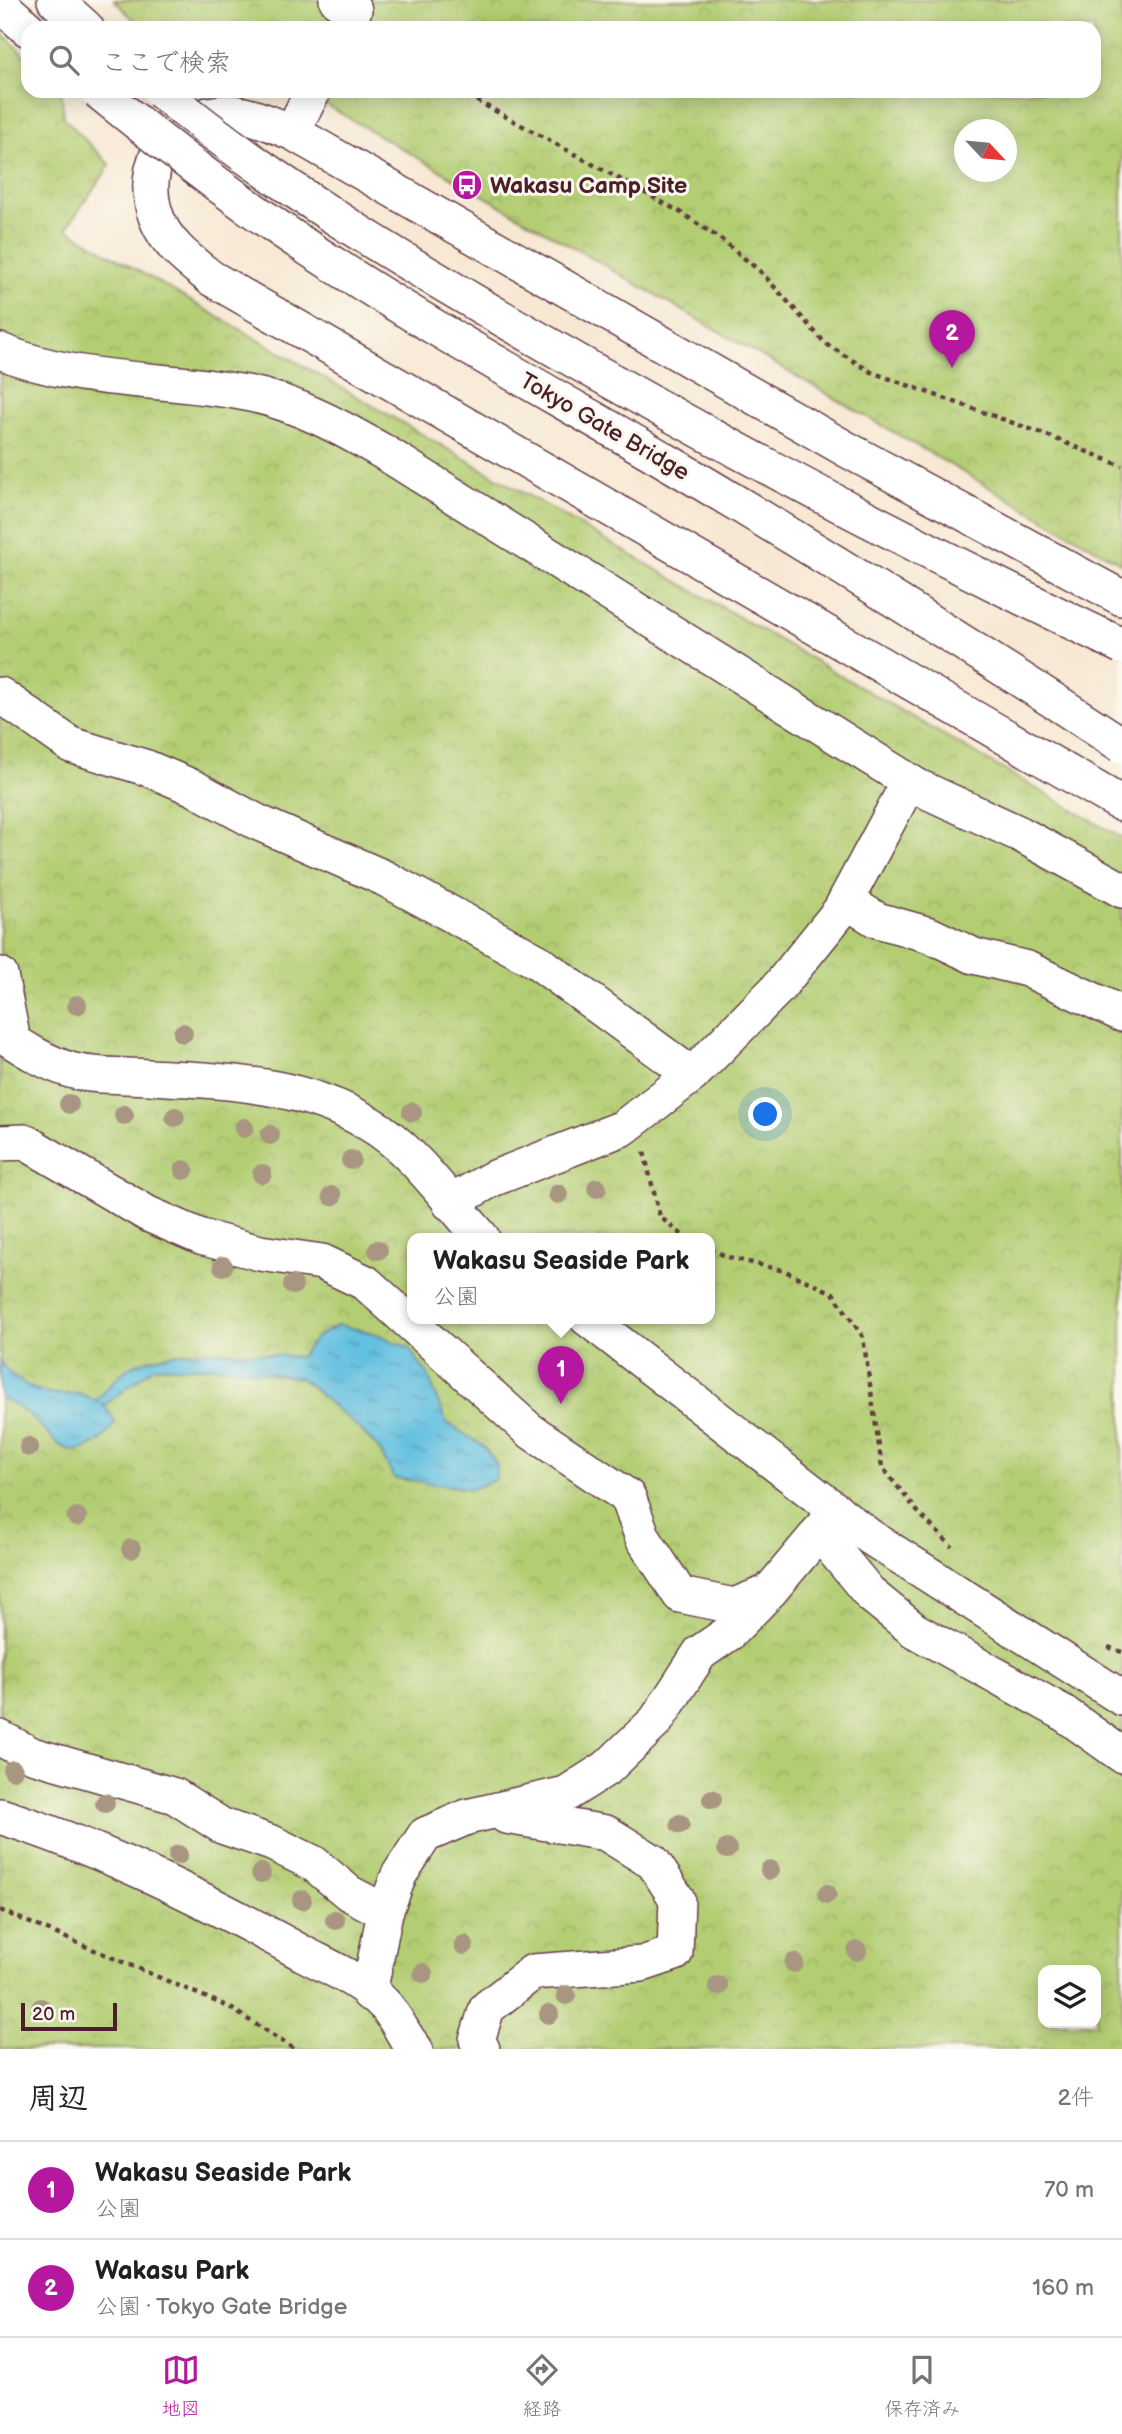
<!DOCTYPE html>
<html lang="ja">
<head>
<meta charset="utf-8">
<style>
  :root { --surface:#fff; --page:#f2f2f2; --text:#202124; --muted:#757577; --line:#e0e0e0; --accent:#b5179e }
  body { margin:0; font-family:"Balsamiq Sans","Klee One",sans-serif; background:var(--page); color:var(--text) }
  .controls { position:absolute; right:21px; bottom:21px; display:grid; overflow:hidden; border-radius:14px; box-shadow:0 4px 18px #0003 }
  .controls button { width:63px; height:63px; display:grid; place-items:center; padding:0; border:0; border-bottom:2px solid var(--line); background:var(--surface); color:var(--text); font:35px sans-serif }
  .compass { position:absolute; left:954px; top:119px; width:63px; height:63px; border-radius:50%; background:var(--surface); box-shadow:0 4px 18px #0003; rotate:116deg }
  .scale { position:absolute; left:21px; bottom:18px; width:96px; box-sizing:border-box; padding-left:7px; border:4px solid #4a1f2b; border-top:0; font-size:19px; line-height:24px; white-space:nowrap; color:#4a1f2b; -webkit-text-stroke:5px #fbf7ec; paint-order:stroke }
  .you { position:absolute; left:766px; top:1115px; width:24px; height:24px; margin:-18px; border:5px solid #fff; border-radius:50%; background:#1a73e8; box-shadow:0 0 0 10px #1a73e833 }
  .badge { display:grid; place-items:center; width:46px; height:46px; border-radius:50%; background:var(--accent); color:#fff; font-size:23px; font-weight:700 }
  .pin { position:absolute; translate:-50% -58px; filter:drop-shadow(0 2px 4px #0008) }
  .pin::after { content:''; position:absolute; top:37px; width:24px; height:21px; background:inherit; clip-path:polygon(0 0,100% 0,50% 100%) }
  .popup { position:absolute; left:407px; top:1233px; width:308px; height:91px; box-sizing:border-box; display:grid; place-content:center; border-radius:14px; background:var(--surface); filter:drop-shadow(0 2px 5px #0005); font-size:23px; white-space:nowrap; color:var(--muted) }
  .popup b { font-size:26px; color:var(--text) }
  .popup::after { content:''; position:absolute; left:50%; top:100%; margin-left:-14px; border:14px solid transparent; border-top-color:var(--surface) }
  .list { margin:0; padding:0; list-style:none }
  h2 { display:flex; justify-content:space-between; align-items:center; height:91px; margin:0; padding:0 28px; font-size:30px }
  h2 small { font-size:23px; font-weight:400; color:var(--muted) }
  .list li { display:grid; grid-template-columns:46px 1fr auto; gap:21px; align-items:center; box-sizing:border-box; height:98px; padding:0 28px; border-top:2px solid var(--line) }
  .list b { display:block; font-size:26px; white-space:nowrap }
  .list p { margin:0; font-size:23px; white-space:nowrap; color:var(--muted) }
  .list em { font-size:23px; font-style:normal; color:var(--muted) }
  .icon { flex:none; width:38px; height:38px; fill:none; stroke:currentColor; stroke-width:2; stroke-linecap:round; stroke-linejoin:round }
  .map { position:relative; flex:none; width:1122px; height:2049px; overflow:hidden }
  .search { position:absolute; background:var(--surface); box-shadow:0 4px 18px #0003; left:21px; right:21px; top:21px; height:77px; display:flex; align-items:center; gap:18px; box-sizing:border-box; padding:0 24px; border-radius:21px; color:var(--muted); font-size:26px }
  .sheet { height:287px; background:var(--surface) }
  nav { display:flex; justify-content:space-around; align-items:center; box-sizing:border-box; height:98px; border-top:2px solid var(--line); background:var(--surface); font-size:19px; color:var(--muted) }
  nav a { display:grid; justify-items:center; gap:4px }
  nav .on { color:var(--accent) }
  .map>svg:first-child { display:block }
  .park { fill:url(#park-crowns); stroke:#7e764e; stroke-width:2; fill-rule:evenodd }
  .water { fill:url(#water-ripples); stroke:#567086; stroke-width:2 }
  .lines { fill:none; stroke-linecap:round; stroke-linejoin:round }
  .minor-casing { stroke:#643d44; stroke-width:38 }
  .path { stroke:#643d44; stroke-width:4.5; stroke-dasharray:5 5; stroke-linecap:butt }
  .minor { stroke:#fff; stroke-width:35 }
  .minor-bridge-casing { stroke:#643d44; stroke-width:38; stroke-linecap:butt }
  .minor-bridge { stroke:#fff; stroke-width:35 }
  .tree { fill:#a99682 }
  .labels { text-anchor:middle; stroke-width:6; stroke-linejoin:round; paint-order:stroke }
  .poi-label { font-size:23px; font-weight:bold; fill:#4a1f2b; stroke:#fbf7ec; text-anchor:start }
  .street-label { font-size:23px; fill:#4a1f2b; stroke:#fbf7ec }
</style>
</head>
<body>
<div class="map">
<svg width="1122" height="2049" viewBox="0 0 1122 2049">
  <defs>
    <pattern id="park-crowns" width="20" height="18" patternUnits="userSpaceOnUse" patternTransform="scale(1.75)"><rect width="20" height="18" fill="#b2cd72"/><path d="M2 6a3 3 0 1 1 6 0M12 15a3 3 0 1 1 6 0" fill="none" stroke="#9bb063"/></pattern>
    <pattern id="water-ripples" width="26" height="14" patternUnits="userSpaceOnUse" patternTransform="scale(1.75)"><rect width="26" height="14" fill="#62c0e0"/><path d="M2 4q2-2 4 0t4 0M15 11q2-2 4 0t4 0" fill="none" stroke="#539bb6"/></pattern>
  </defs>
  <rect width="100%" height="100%" fill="#fbf7ec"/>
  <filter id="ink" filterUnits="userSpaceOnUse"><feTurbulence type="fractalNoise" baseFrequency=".0143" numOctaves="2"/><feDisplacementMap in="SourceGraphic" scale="14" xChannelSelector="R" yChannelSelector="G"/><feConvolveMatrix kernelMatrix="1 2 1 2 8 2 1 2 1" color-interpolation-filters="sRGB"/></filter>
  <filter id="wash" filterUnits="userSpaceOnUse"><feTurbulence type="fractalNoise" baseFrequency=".00686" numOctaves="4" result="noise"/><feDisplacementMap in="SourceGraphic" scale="28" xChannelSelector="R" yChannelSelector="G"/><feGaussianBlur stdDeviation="1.57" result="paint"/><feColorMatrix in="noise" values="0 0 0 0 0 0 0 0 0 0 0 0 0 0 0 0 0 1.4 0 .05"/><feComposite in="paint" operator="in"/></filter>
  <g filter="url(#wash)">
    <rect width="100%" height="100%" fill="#f7e8d3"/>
    <g class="park">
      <path d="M114,0H1122V564L302,91H1094V28H142ZM964,130H1006V172H964Z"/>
      <path d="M0,31L28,59V91H61L64,118L110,165L66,229L1122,838V2049H0ZM412,1238H710V1318H412ZM1043,1970H1096V2023H1043Z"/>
    </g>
    <path class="water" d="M338,1325L374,1333L409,1348L428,1375L446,1422L483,1446L497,1465L495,1480L471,1489L394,1478L379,1449L361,1430L301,1378L226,1367H154L104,1406L115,1421C111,1431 107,1435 98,1441C65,1468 49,1431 28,1414C19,1408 9,1402 0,1397V1361C9,1378 38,1394 57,1394C74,1395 81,1391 95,1401C107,1390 121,1370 136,1364C186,1343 248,1353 300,1357L316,1337Z"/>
  </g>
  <g filter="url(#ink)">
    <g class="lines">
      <g class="minor-casing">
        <g id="minor">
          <polyline points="55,0 86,28"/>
          <polyline points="337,0 354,10 346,28"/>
          <polyline points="0,4 28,29"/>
          <polyline points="292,132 313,91"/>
          <path d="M0,351C79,384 164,377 246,393C298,403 342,428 387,454L918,787L1020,834L1122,890"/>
          <path d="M1122,598L846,449L292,132C273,125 251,114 230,113C171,111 136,165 157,219C167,245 191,262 211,278L1122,804"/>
          <polyline points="0,695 71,745 147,768 194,788 257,822 384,878 475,927 538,962 692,1075"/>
          <polyline points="846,901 877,920 930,935 974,956 1027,969 1122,1014"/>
          <polyline points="0,975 13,1041"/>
          <path d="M0,1033C23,1048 44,1062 70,1070C94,1077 124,1075 149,1077C226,1081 302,1083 370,1124C412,1148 449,1202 482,1238"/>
          <polyline points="0,1143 25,1142 148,1214 201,1237 260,1253 322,1262 366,1283 529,1430 628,1497 643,1538 680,1595 734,1606 769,1592 837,1511"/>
          <polyline points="450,1203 492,1179 623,1128 692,1075 778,988 840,911 909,782"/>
          <polyline points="587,1318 870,1537 1122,1698"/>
          <polyline points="819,1532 871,1595 914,1630 1062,1712 1122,1755"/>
          <polyline points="0,1738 32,1755 175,1796 222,1826 272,1843 313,1863 349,1893 385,1912 369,1993"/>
          <path d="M0,1816C105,1849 208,1901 304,1954C331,1968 364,1982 385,2005C397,2018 403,2036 415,2049"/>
          <polyline points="385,1912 399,1875 425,1835 467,1817 566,1794 607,1768 656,1721 700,1653 729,1633 765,1596"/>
          <polyline points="482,2049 477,2040 487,2008 533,1972 642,1964 675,1953 677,1899 653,1862 606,1833 506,1816"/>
        </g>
      </g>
      <g class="path">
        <polyline points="459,91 680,212 722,240 761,272 825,343 871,372 1044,434 1122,466"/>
        <polyline points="644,1152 660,1217 686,1238"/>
        <polyline points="710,1249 728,1257 785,1271 833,1293 863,1337 882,1467 918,1512 952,1547"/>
        <polyline points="1108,1647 1122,1652"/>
        <polyline points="0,1910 229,2007 294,2049"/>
      </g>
      <use href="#minor" class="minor"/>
      <g class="minor-bridge-casing">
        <g id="minor-bridge">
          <path d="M98,91C176,154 255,215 339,268C446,337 557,397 666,461C820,552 972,647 1122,745"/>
          <path d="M161,91C274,185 403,261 529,334C723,446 920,549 1122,646"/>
        </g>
      </g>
      <use href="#minor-bridge" class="minor-bridge"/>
    </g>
    <g class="tree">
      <circle cx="77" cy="1005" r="10"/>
      <circle cx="183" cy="1033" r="10"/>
      <circle cx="69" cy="1104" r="10"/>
      <circle cx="412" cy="1112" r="10"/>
      <circle cx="124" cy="1115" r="10"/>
      <circle cx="175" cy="1117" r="10"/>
      <circle cx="244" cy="1128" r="10"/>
      <circle cx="270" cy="1135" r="10"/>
      <circle cx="351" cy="1160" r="10"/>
      <circle cx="184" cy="1170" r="10"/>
      <circle cx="262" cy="1174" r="10"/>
      <circle cx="597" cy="1188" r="10"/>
      <circle cx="558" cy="1194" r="10"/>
      <circle cx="332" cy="1196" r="10"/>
      <circle cx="378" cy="1250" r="10"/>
      <circle cx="223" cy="1266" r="10"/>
      <circle cx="293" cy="1285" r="10"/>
      <circle cx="29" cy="1447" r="10"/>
      <circle cx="77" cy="1517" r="10"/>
      <circle cx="131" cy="1549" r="10"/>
      <circle cx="13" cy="1770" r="10"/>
      <circle cx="712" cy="1799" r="10"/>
      <circle cx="105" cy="1803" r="10"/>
      <circle cx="680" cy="1824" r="10"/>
      <circle cx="727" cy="1849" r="10"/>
      <circle cx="178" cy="1855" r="10"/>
      <circle cx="770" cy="1870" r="10"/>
      <circle cx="261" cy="1873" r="10"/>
      <circle cx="827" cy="1894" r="10"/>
      <circle cx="302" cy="1900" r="10"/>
      <circle cx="335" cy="1920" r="10"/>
      <circle cx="464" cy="1945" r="10"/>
      <circle cx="857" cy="1951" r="10"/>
      <circle cx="794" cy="1963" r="10"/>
      <circle cx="423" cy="1973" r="10"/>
      <circle cx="718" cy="1986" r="10"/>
      <circle cx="566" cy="1995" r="10"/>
      <circle cx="41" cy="2008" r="10"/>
      <circle cx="549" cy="2014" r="10"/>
    </g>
  </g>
  <defs>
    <g id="bus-disc" transform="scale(1.575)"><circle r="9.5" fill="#b5179e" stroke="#fbf7ec"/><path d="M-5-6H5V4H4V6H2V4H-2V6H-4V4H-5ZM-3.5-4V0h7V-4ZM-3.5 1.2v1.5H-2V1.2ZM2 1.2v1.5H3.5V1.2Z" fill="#fff"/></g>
  </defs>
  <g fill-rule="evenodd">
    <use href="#bus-disc" x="467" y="185"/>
  </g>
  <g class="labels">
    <g class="poi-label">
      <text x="490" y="193">Wakasu Camp Site</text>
    </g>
    <g class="street-label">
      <text transform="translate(605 426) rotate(30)" y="8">Tokyo Gate Bridge</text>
    </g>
  </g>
</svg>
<div class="controls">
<button><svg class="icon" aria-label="layers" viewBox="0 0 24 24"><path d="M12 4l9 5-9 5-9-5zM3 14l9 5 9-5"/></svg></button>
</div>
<svg class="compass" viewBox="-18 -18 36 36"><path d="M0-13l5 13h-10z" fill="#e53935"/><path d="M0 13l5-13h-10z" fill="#757577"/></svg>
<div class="scale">20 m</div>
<div class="you"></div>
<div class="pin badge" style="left:561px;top:1404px">1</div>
<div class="popup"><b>Wakasu Seaside Park</b>公園</div>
<div class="pin badge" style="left:952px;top:368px">2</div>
<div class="search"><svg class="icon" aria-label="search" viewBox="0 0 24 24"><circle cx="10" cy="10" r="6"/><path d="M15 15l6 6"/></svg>ここで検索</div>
</div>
<section class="sheet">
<h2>周辺<small>2件</small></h2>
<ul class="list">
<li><span class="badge">1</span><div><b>Wakasu Seaside Park</b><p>公園</p></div><em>70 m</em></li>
<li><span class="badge">2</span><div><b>Wakasu Park</b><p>公園 · Tokyo Gate Bridge</p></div><em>160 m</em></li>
</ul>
</section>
<nav>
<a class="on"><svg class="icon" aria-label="map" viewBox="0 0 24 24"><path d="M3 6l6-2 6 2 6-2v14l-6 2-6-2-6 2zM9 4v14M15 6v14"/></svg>地図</a>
<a><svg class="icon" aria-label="directions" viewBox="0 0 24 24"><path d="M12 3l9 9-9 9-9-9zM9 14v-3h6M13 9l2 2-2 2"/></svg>経路</a>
<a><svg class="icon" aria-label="saved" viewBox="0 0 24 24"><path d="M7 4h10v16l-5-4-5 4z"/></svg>保存済み</a>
</nav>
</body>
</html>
